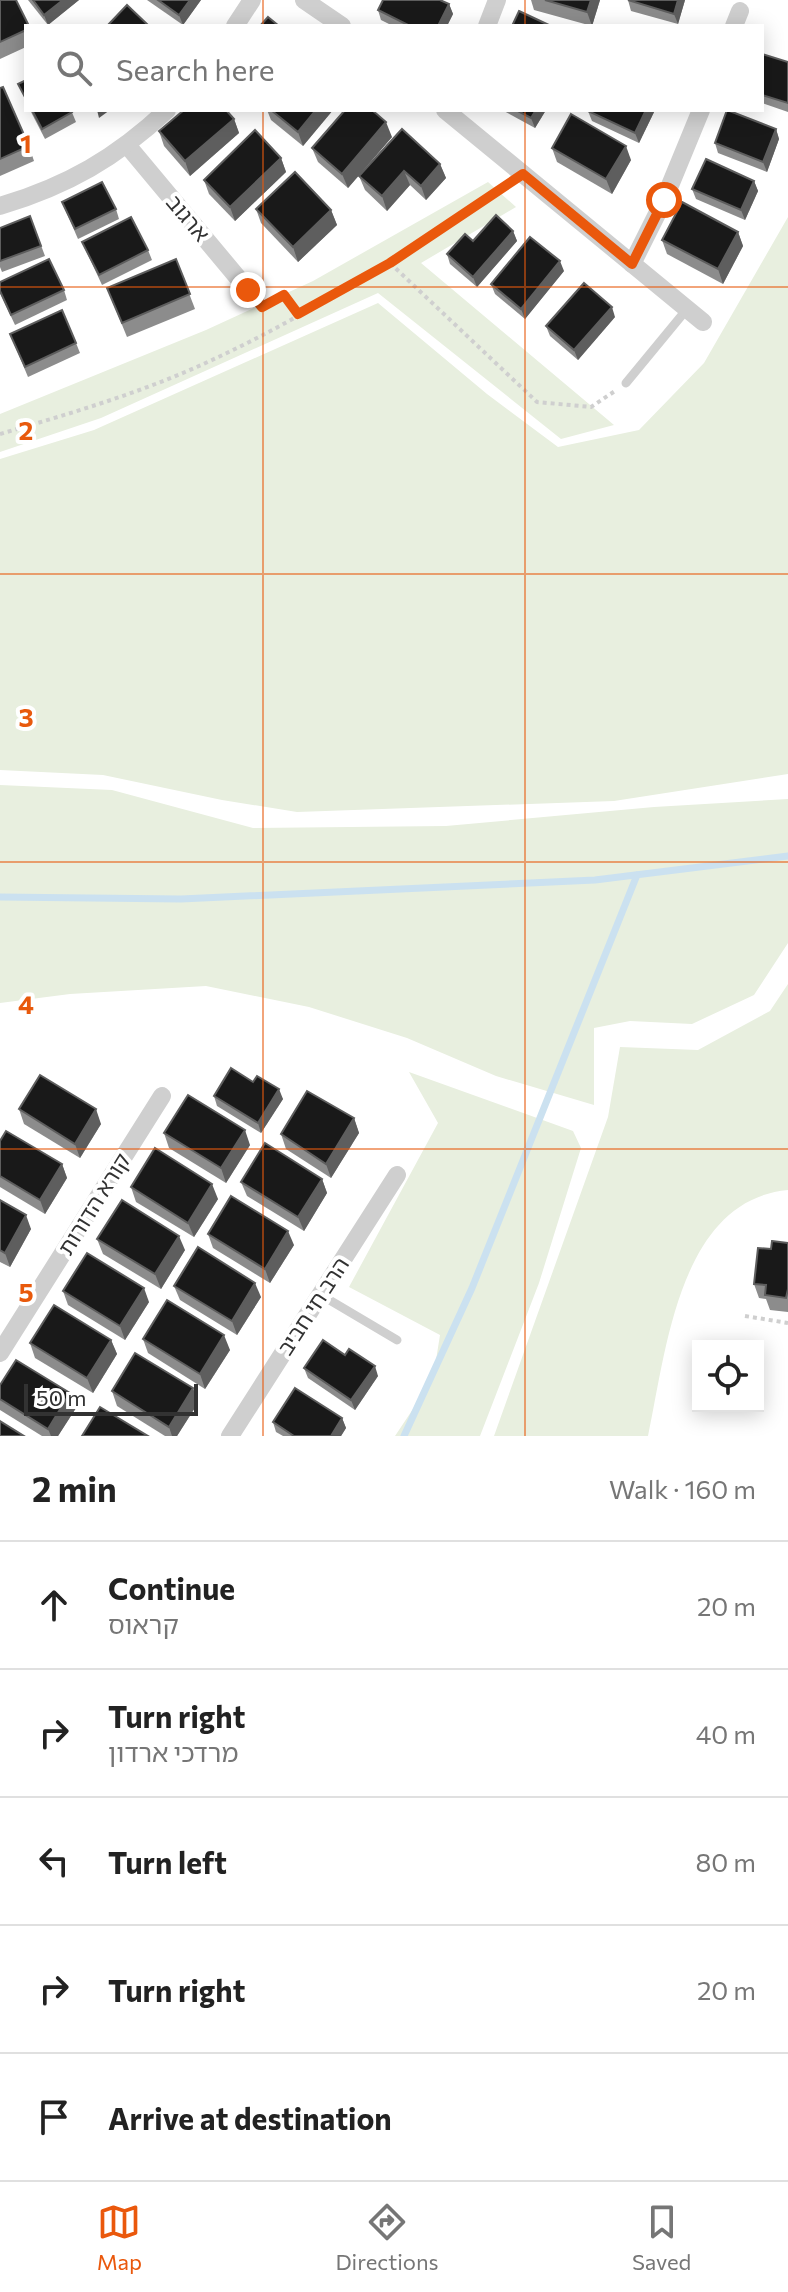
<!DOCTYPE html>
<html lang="en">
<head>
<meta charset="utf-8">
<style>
  :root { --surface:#fff; --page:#f2f2f2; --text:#222; --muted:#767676; --line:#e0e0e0; --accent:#ea580c }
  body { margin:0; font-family:Commissioner,"Noto Sans Hebrew",sans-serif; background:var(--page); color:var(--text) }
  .controls { position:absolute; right:24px; bottom:24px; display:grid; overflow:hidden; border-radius:0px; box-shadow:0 4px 20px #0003 }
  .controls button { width:72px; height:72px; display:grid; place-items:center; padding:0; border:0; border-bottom:2px solid var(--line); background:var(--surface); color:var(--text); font:40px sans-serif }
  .scale { position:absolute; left:24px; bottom:20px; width:174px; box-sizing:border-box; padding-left:8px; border:4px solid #323232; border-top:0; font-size:22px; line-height:28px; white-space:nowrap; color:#323232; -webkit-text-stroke:6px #fff; paint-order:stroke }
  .stop { position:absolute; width:24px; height:24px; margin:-18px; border:6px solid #ea580c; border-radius:50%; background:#fff }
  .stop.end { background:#ea580c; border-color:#fff; box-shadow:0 2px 8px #0008 }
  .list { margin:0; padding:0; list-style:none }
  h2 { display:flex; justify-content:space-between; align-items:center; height:104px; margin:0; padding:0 32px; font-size:34px }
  h2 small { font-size:26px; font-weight:400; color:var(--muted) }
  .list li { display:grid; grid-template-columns:52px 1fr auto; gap:24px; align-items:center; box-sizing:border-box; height:128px; padding:0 32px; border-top:2px solid var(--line) }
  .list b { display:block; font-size:30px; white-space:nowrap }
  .list p { margin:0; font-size:26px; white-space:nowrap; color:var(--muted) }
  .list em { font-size:26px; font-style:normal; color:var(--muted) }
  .icon { flex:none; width:44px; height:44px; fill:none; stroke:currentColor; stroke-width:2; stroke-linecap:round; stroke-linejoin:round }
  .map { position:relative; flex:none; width:788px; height:1436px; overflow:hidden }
  .search { position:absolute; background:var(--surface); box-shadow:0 4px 20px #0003; left:24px; right:24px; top:24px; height:88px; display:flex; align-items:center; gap:20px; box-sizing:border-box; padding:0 28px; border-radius:0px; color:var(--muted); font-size:30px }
  .sheet { height:744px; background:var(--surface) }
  nav { display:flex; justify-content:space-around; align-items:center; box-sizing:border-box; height:112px; border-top:2px solid var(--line); background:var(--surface); font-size:22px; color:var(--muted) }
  nav a { display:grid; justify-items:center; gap:4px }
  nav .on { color:var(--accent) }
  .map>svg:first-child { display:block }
  .green { fill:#e8efdf }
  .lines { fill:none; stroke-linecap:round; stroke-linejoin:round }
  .stream { stroke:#cbe1f0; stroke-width:7 }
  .path { stroke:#cfcfcf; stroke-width:4; stroke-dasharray:4 4; stroke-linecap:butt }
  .lane { stroke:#cfcfcf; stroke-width:9 }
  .street { stroke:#cfcfcf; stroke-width:18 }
  .wall { fill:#8c8c8c }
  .shaded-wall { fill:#5e5e5e }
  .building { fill:#191919; stroke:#5e5e5e; stroke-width:2 }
  .route { stroke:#ea580c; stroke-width:10 }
  .grid { fill:none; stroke:#e8590c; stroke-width:2; stroke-opacity:0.55 }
  .labels { text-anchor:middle; stroke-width:8; stroke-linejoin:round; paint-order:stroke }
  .street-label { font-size:22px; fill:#323232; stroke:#fff }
  .grid-label { font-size:26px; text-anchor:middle; font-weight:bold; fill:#e8590c; stroke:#fff; stroke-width:8; stroke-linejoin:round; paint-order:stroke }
</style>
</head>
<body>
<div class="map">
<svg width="788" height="1436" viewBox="0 0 788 1436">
  <rect width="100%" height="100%" fill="#fff"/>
  <g class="green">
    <polygon points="488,182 516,207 421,263 614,425 561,439 378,293 101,418 0,452 0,414 206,330 313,281"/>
    <polygon points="788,217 788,774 614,801 297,812 222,800 103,775 0,770 0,459 94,430 378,303 487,394 558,447 639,430 704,363"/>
    <polygon points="0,785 112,790 253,828 446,826 654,807 788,799 788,943 754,995 692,1024 630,1021 594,1028 594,1105 496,1076 407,1038 309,1007 206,986 70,994 0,1003"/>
    <path d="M788,984V1190C679,1200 666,1352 648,1436H494L608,1117L620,1047L698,1050L770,1011Z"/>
    <polygon points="409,1072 573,1131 581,1148 539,1283 480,1436 395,1436 433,1379 440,1335 349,1287 438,1123"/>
  </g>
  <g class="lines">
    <g class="stream">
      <polyline points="0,897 181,899 595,880 788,856"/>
      <polyline points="404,1436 472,1288 637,875"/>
    </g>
    <g class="path">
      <polyline points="390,263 537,402 591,407 615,391"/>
      <polyline points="260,304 262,307 284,295 298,314"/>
      <path d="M0,434C72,413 144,392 212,360C314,313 411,248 504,187"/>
      <polyline points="745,1316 788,1323"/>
    </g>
    <g class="lane">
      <polyline points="626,383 687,309"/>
      <polyline points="321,1295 397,1340"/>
    </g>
    <g class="street">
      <polyline points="304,0 342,26"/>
      <polyline points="235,26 252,0"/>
      <polyline points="487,26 497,0"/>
      <polyline points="734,26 740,11"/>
      <polyline points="445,110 703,322"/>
      <polyline points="127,145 248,290"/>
      <path d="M0,206C67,186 116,158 167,110"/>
      <polyline points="632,264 664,200 701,110"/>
      <polyline points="0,1353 162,1096"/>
      <polyline points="230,1436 397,1175"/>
    </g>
  </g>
  <g class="wall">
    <polygon points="0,0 26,26 26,47 0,59"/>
    <polygon points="28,0 79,0 48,25"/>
    <polygon points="147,0 201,0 183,25"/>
    <polygon points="531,0 600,0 592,26 534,10"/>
    <polygon points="628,0 685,0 678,24 631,11"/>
    <polygon points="449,4 453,14 447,26 393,26 381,20 378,10"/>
    <polygon points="762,54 788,62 788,112 762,103"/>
    <polygon points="0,88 29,146 34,161 0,176"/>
    <polygon points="30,110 71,110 76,122 45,139"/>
    <polygon points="267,110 333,110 303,146 271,120"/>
    <polygon points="502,110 546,110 535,128"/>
    <polygon points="589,110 655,110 639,143 592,121 588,111"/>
    <polygon points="234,119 239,133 190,176 164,146 159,131"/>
    <polygon points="776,129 779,139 767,172 718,153 715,143"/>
    <polygon points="392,137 348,188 318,162 312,148"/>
    <polygon points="552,148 631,160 612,194 557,162"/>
    <polygon points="281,158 286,172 235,221 209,194 204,180"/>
    <polygon points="440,164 446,178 426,200 410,185 387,211 365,190 359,176"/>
    <polygon points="754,181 758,191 745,220 696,199 692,189"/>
    <polygon points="62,202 116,209 119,219 78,239"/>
    <polygon points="256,209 331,210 337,225 298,262 261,223"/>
    <polygon points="30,216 45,256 2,272 0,267 0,228"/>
    <polygon points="513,231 517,241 477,287 450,264 447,254 473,241"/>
    <polygon points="738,232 743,246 723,284 667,254 662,240"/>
    <polygon points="82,242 148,250 152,260 102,285"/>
    <polygon points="176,259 195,309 127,337 107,288"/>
    <polygon points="564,271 525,319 495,294 491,284"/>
    <polygon points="0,282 64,290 67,300 15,325 0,293"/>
    <polygon points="615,317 578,360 550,336 546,326"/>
    <polygon points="10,334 76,343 80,353 28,377"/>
    <polygon points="253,1082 283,1099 261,1133 217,1106 214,1096"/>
    <polygon points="19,1109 101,1124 80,1158 24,1124"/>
    <polygon points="354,1118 359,1133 331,1178 286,1149 281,1134"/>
    <polygon points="164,1133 250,1145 226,1183 169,1148"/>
    <polygon points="0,1141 62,1164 67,1178 45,1214 0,1187"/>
    <polygon points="322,1179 327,1193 304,1231 247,1196 241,1182"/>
    <polygon points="131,1187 218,1199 194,1237 136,1202"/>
    <polygon points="0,1200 31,1229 10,1267 0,1262"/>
    <polygon points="208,1234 294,1245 270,1283 213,1248"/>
    <polygon points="97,1239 185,1250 161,1289 103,1254"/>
    <polygon points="788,1243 788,1312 770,1310 766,1299 759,1298 754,1284 771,1249"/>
    <polygon points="174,1286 261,1297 237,1335 180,1300"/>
    <polygon points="63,1291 149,1302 125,1340 68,1305"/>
    <polygon points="143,1339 230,1350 205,1389 148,1353"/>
    <polygon points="111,1340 117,1354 93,1393 35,1358 30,1343"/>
    <polygon points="345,1355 378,1376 355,1410 308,1378 304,1368"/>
    <polygon points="0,1385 70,1393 76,1408 58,1436 42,1436 0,1410"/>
    <polygon points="193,1388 198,1403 177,1436 165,1436 117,1406 112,1391"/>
    <polygon points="342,1418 346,1428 341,1436 283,1436 276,1432 273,1422"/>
  </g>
  <g class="shaded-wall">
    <polygon points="63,0 79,0 48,25 44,15"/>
    <polygon points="190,0 201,0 183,25 179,15"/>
    <polygon points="591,0 600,0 592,26 587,12"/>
    <polygon points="678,0 685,0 678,24 674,14"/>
    <polygon points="449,4 453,14 447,26 438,26"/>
    <polygon points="97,110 110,110 99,118"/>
    <polygon points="316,110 333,110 303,146 298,132"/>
    <polygon points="536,110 546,110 535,128 531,118"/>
    <polygon points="646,110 655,110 639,143 635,133"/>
    <polygon points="234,119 239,133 190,176 185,161"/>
    <polygon points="386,122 392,137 348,188 342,174"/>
    <polygon points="776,129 779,139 767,172 763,162"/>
    <polygon points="626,146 631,160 612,194 606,179"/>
    <polygon points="281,158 286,172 235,221 230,207"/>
    <polygon points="440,164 446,178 426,200 421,186"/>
    <polygon points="404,171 410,185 387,211 382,196"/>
    <polygon points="754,181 758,191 745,220 741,210"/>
    <polygon points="331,210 337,225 298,262 293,247"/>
    <polygon points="513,231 517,241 477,287 473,277"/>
    <polygon points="738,232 743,246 723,284 718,269"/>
    <polygon points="560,261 564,271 525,319 521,309"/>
    <polygon points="612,307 615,317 578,360 574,350"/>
    <polygon points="279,1089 283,1099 261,1133 258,1123"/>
    <polygon points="96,1109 101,1124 80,1158 75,1144"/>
    <polygon points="354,1118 359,1133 331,1178 326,1164"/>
    <polygon points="245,1130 250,1145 226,1183 221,1168"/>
    <polygon points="62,1164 67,1178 45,1214 40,1200"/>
    <polygon points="322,1179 327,1193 304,1231 298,1217"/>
    <polygon points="212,1184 218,1199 194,1237 188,1223"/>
    <polygon points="26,1215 31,1229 10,1267 5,1253"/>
    <polygon points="288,1231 294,1245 270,1283 265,1269"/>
    <polygon points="179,1236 185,1250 161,1289 155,1274"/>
    <polygon points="255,1283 261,1297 237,1335 232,1321"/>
    <polygon points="144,1288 149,1302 125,1340 120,1326"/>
    <polygon points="224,1335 230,1350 205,1389 200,1374"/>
    <polygon points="111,1340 117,1354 93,1393 87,1378"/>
    <polygon points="375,1366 378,1376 355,1410 351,1400"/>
    <polygon points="193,1388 198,1403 177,1436 172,1436 169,1427"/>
    <polygon points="70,1393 76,1408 58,1436 51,1436 48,1429"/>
    <polygon points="342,1418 346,1428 341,1436 331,1436"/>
  </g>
  <g class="building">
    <polygon points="0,0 16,0 29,26 26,26 26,30 0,42"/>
    <polygon points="33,0 63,0 44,15"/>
    <polygon points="158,0 190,0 179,15"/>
    <polygon points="383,0 440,0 449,4 438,26 410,26 378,10"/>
    <polygon points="545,0 591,0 587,12"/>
    <polygon points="628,0 678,0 674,14"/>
    <polygon points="127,5 149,26 107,26"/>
    <polygon points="519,11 551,26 512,26"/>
    <polygon points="268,17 279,26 260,26"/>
    <polygon points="762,54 788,62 788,103 762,95"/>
    <polygon points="26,80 26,99 18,84"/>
    <polygon points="3,87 29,146 0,159 0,88"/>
    <polygon points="32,110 71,110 72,112 42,129"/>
    <polygon points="184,110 226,110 234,119 185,161 159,131"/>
    <polygon points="271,110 316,110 298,132"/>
    <polygon points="345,110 372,110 386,122 342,174 312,148"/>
    <polygon points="516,110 536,110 531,118"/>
    <polygon points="589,110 646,110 635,133 588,111"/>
    <polygon points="727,110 776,129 763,162 715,143"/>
    <polygon points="571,114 626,146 606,179 552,148"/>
    <polygon points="402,129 440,164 421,186 404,171 382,196 359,176"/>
    <polygon points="255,130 281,158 230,207 204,180"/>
    <polygon points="706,159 754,181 741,210 692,189"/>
    <polygon points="295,172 331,210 293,247 256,209"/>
    <polygon points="102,182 116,209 75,229 62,202"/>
    <polygon points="682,202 738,232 718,269 662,240"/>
    <polygon points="496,215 513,231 473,277 447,254 465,234 473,241"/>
    <polygon points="30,216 41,246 0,261 0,228"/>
    <polygon points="131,217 148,250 99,275 82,242"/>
    <polygon points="530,237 560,261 521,309 491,284"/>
    <polygon points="49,259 64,290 11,315 0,291 0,282"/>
    <polygon points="176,259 190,294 122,323 107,288"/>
    <polygon points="584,283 612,307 574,350 546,326"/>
    <polygon points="62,310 76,343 25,367 10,334"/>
    <polygon points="231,1068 253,1082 257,1076 279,1089 258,1123 214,1096"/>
    <polygon points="40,1075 96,1109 75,1144 19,1109"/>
    <polygon points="307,1091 354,1118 326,1164 281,1134"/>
    <polygon points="188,1095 245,1130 221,1168 164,1133"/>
    <polygon points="6,1131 62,1164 40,1200 0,1176 0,1141"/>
    <polygon points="265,1143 322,1179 298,1217 241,1182"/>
    <polygon points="155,1148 212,1184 188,1223 131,1187"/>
    <polygon points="231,1196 288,1231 265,1269 208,1234"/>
    <polygon points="0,1200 26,1215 5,1253 0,1250"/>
    <polygon points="122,1200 179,1236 155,1274 97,1239"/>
    <polygon points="772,1241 788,1243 788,1289 786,1298 765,1295 766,1285 754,1284 758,1248 771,1249"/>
    <polygon points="198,1247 255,1283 232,1321 174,1286"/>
    <polygon points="87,1253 144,1288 120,1326 63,1291"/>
    <polygon points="167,1300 224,1335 200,1374 143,1339"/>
    <polygon points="54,1305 111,1340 87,1378 30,1343"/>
    <polygon points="323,1340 345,1355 349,1349 375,1366 351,1400 304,1368"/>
    <polygon points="135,1353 193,1388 169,1427 112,1391"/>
    <polygon points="16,1360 70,1393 48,1429 0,1399 0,1385"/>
    <polygon points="295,1388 342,1418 331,1436 294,1436 273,1422"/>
    <polygon points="100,1407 148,1436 82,1436"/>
    <polygon points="0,1421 24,1436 0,1436"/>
  </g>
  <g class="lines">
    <polyline class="route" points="248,290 262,307 284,295 298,314 390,263 523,174 632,264 664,200"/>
  </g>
  <path class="grid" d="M263,0V26M525,0V26M263,110V1436M525,110V1436M0,287H788M0,574H788M0,862H788M0,1149H788"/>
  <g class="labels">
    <g class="street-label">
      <text transform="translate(188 218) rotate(50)" y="8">ארגוב</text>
      <text transform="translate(94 1204) rotate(-58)" y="8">קורא הדורות</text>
      <text transform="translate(313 1306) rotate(-57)" y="8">הרב חי חביב</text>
    </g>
  </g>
  <g class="grid-label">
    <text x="26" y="153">1</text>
    <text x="26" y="440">2</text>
    <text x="26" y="727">3</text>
    <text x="26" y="1014">4</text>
    <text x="26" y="1302">5</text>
  </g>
</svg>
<div class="controls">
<button><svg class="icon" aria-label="locate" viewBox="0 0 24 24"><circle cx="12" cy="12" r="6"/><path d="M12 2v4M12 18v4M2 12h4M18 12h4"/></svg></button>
</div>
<div class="scale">50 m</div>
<div class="stop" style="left:664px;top:200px"></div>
<div class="stop end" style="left:248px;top:290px"></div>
<div class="search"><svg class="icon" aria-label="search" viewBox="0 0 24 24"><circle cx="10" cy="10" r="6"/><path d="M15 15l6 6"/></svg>Search here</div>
</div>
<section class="sheet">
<h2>2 min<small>Walk · 160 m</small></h2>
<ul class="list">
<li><svg class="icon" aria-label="ahead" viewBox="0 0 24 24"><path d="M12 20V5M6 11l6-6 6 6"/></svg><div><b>Continue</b><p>קראוס</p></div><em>20 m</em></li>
<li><svg class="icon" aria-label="right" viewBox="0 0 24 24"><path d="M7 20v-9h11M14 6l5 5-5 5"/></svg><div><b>Turn right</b><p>מרדכי ארדון</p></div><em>40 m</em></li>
<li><svg class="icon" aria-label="left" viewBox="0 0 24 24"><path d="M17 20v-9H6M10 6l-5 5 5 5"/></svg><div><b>Turn left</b></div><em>80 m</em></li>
<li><svg class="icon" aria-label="right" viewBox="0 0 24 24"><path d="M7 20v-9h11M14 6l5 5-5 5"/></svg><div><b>Turn right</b></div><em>20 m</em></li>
<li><svg class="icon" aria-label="arrive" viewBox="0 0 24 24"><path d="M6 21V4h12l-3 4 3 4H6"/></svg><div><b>Arrive at destination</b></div></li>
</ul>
</section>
<nav>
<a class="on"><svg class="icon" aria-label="map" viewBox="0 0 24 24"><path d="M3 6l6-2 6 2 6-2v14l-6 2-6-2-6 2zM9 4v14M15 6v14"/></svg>Map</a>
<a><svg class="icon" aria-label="directions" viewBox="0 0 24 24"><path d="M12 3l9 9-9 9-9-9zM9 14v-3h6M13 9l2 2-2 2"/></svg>Directions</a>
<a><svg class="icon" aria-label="saved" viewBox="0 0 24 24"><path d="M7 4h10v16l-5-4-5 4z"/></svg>Saved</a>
</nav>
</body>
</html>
